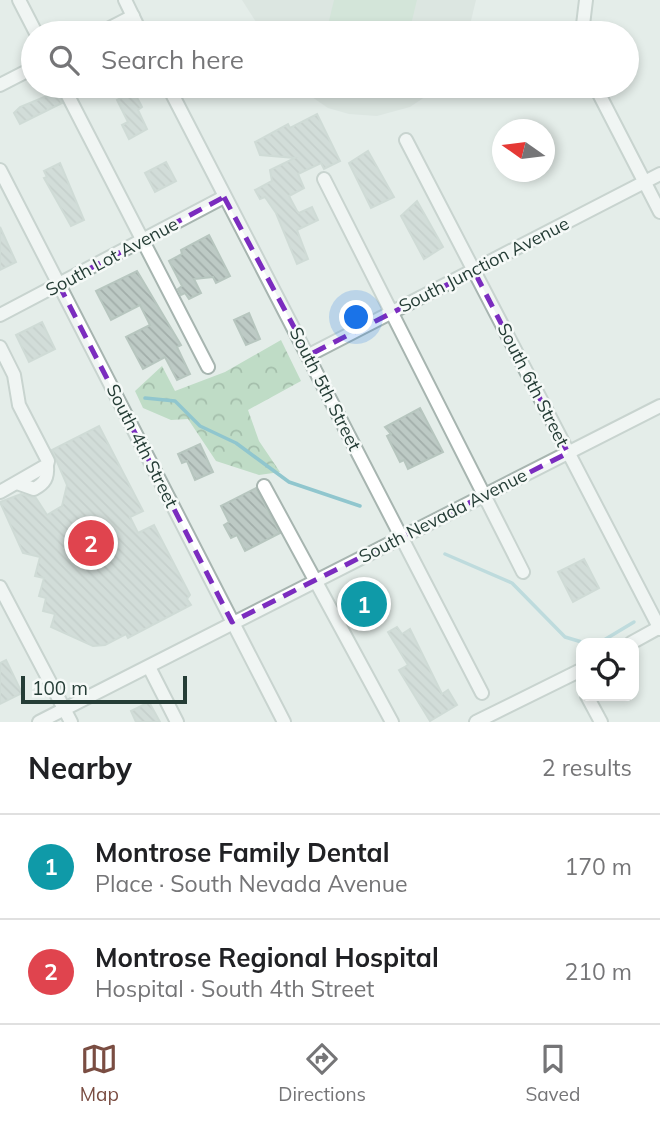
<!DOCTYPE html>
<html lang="en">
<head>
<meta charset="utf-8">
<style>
  :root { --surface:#fff; --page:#f2f2f2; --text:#202124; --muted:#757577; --line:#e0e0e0; --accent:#7a4d42 }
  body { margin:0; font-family:Mulish,sans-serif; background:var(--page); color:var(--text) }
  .controls { position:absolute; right:21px; bottom:21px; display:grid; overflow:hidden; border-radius:14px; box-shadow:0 4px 10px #0003 }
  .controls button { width:63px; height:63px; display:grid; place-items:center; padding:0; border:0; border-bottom:2px solid var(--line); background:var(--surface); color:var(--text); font:35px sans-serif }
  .compass { position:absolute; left:492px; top:119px; width:63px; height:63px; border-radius:50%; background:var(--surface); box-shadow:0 4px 10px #0003; rotate:284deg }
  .scale { position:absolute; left:21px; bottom:18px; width:166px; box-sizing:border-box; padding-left:7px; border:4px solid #253d36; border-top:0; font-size:19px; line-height:24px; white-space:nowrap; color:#253d36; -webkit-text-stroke:5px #f5f9f7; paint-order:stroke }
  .you { position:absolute; left:357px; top:318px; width:24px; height:24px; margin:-18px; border:5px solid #fff; border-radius:50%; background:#1a73e8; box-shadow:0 0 0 10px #1a73e833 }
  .badge { display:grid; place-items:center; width:46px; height:46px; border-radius:50%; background:var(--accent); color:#fff; font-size:23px; font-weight:700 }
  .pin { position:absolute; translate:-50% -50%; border:4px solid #fff; box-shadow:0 2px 7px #0006 }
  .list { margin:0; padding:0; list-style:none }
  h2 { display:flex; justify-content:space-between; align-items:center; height:91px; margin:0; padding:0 28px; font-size:30px }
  h2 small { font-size:23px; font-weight:400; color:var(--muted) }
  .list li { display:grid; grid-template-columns:46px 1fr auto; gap:21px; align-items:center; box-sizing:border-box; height:105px; padding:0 28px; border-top:2px solid var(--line) }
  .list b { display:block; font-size:26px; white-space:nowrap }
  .list p { margin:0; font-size:23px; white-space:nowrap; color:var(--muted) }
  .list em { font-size:23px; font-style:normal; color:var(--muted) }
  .icon { flex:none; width:38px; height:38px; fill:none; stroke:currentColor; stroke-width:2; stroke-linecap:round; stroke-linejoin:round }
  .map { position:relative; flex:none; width:660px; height:722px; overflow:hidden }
  .search { position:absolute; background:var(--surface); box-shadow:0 4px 10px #0003; left:21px; right:21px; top:21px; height:77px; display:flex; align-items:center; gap:18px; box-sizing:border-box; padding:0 24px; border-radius:38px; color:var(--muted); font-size:26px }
  .sheet { height:301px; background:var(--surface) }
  nav { display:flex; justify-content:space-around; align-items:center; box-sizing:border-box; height:98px; border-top:2px solid var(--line); background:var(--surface); font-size:19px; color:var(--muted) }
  nav a { display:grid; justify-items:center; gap:4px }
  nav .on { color:var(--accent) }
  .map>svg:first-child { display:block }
  .built { fill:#d3ddd8 }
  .green { fill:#bfdcc6 }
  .park { fill:url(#park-crowns) }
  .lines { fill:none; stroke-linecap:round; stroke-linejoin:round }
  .stream { stroke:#90c6ce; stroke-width:3.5 }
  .building { fill:url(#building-back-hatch); stroke:#b7c6bf; stroke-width:2 }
  .minor-casing { stroke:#a7b5b0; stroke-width:16 }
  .minor { stroke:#fff; stroke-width:12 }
  .marked { fill:none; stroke:#7b2cbf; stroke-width:5; stroke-dasharray:14 9; stroke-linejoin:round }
  .labels { text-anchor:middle; stroke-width:5; stroke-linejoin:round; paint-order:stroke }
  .street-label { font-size:18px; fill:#253d36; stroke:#f5f9f7 }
</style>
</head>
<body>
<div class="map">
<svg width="660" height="722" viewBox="0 0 660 722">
  <defs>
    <pattern id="park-crowns" width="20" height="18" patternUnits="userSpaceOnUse" patternTransform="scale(1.75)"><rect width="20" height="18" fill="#bfdcc6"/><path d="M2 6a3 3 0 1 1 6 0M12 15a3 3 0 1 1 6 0" fill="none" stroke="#a4beab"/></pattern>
    <pattern id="building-back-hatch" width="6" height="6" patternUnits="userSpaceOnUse" patternTransform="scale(1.75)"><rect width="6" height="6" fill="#bdcac5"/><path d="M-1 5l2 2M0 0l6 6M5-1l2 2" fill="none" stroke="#a2aeaa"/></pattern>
  </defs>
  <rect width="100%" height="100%" fill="#e4ede9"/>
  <g class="built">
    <polygon points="242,0 476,0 468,33 263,33"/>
    <polygon points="296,86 441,86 410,107 377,116 349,114 328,108"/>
  </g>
  <polygon class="green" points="334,0 417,0 409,33 326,33"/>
  <polygon class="park" points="281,340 301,381 248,410 259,441 280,472 259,475 216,461 188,419 171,420 143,408 135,391 162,366 175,391 225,372"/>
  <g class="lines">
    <g class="stream">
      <polyline points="145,398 175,401 200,426 236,443 289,482 360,506"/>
      <polyline points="445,554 512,583 565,637 585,643"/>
      <polyline points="599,643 634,622"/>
    </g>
  </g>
  <g class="building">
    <polygon points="131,86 142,107 138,110 147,129 129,139 122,125 128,122 117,100 123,97 121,92"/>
    <polygon points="56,92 62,103 20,124 14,113 20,107"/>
    <polygon points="317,114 340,161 324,169 321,163 298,174 304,188 289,196 297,211 299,213 312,207 318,220 297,230 308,259 297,264 276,213 265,197 260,199 255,190 272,181 270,170 295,158 260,155 255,142 288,124 290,128"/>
    <polygon points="368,151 394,197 371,208 349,163"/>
    <polygon points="166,162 176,181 155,192 145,173"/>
    <polygon points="60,163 84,220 71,226 44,178 47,177 44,171"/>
    <polygon points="417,201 443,247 424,259 401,216"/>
    <polygon points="0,227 16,262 0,270"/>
    <polygon points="209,235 230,276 216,283 213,277 194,279 201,293 189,299 185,293 181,295 178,289 182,286 169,261 182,254 181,250"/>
    <polygon points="137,271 181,345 177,347 190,374 177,380 165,357 143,369 126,337 150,325 140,305 111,320 96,291"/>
    <polygon points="249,313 260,339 246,345 234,320"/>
    <polygon points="42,322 55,349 29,362 16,335"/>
    <polygon points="420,408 443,452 408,469 404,460 400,462 387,436 391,434 385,427"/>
    <polygon points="99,426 143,511 130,517 138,533 154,525 190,595 187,599 191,605 128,638 126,634 105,645 93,646 51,627 55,614 43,611 46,598 39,596 44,578 35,576 40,557 23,553 0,502 21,494 36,498 47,515 62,506 67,485 52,450"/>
    <polygon points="200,444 213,472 195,480 187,461 182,463 178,454"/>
    <polygon points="256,488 280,533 245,551 237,535 231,538 224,525 229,522 221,506"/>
    <polygon points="584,559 599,588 573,602 558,572"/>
    <polygon points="367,583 384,613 362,626 345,595"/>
    <polygon points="397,627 402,634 410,629 442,694 448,690 457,705 430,721 399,670 408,665 388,632"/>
    <polygon points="6,660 22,693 0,704 0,663"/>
    <polygon points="149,702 160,722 136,722 131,711"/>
  </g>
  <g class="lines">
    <g class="minor-casing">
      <g id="minor">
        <polyline points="19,0 36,33"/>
        <polyline points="125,0 141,33"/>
        <polyline points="100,33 133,16"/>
        <polyline points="582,33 586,0"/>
        <polyline points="0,85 33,68"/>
        <polyline points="63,86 208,367"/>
        <polyline points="168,86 482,693"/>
        <polyline points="595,86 660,212"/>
        <polyline points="406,140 660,629"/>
        <polyline points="0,170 284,722"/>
        <polyline points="324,179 523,572"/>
        <polyline points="0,315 224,197"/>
        <polyline points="0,347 14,375 19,405 48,461 47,465 0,492"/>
        <polyline points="309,355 660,174"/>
        <path d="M17,483L34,489C45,483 48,478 47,465"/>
        <polyline points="264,486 392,722"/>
        <polyline points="0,587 71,722"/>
        <polyline points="631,643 660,627"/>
        <polyline points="149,667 177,722"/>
        <polyline points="587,696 601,722"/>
        <polyline points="39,722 660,406"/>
        <polyline points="476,722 581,670"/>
      </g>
    </g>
    <use href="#minor" class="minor"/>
  </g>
  <path d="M0 0H660V722H0ZM224,197L309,355L474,271L568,453L232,622L59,285Z" fill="#e4ede9" fill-opacity=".55" fill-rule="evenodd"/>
  <path class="marked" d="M224,197L309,355L474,271L568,453L232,622L59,285Z"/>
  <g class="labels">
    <g class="street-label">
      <text transform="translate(112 257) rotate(-28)" y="6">South Lot Avenue</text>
      <text transform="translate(484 265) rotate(-27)" y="6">South Junction Avenue</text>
      <text transform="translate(533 385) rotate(63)" y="6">South 6th Street</text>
      <text transform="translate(325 389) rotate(63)" y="6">South 5th Street</text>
      <text transform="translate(142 446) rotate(63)" y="6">South 4th Street</text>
      <text transform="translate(443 516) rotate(-27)" y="6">South Nevada Avenue</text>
    </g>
  </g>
</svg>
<div class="controls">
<button><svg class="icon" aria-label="locate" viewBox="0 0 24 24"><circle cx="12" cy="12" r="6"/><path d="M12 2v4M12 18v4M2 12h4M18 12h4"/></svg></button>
</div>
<svg class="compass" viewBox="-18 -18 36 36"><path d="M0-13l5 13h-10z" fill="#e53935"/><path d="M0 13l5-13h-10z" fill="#757577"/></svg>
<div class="scale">100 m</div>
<div class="you"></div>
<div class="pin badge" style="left:364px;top:604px;background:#0f9aa8">1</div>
<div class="pin badge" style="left:91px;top:543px;background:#e0444e">2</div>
<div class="search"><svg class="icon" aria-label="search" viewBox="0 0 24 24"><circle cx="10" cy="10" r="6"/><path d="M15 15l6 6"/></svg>Search here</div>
</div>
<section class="sheet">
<h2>Nearby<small>2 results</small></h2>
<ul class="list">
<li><span class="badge" style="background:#0f9aa8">1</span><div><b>Montrose Family Dental</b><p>Place · South Nevada Avenue</p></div><em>170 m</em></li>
<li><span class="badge" style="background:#e0444e">2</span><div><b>Montrose Regional Hospital</b><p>Hospital · South 4th Street</p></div><em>210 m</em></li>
</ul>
</section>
<nav>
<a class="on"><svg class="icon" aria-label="map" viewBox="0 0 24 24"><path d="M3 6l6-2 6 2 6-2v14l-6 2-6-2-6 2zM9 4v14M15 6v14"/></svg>Map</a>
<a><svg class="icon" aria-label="directions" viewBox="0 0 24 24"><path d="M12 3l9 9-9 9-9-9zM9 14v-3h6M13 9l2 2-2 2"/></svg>Directions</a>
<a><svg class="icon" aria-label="saved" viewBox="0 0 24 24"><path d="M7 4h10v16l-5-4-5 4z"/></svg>Saved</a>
</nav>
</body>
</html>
